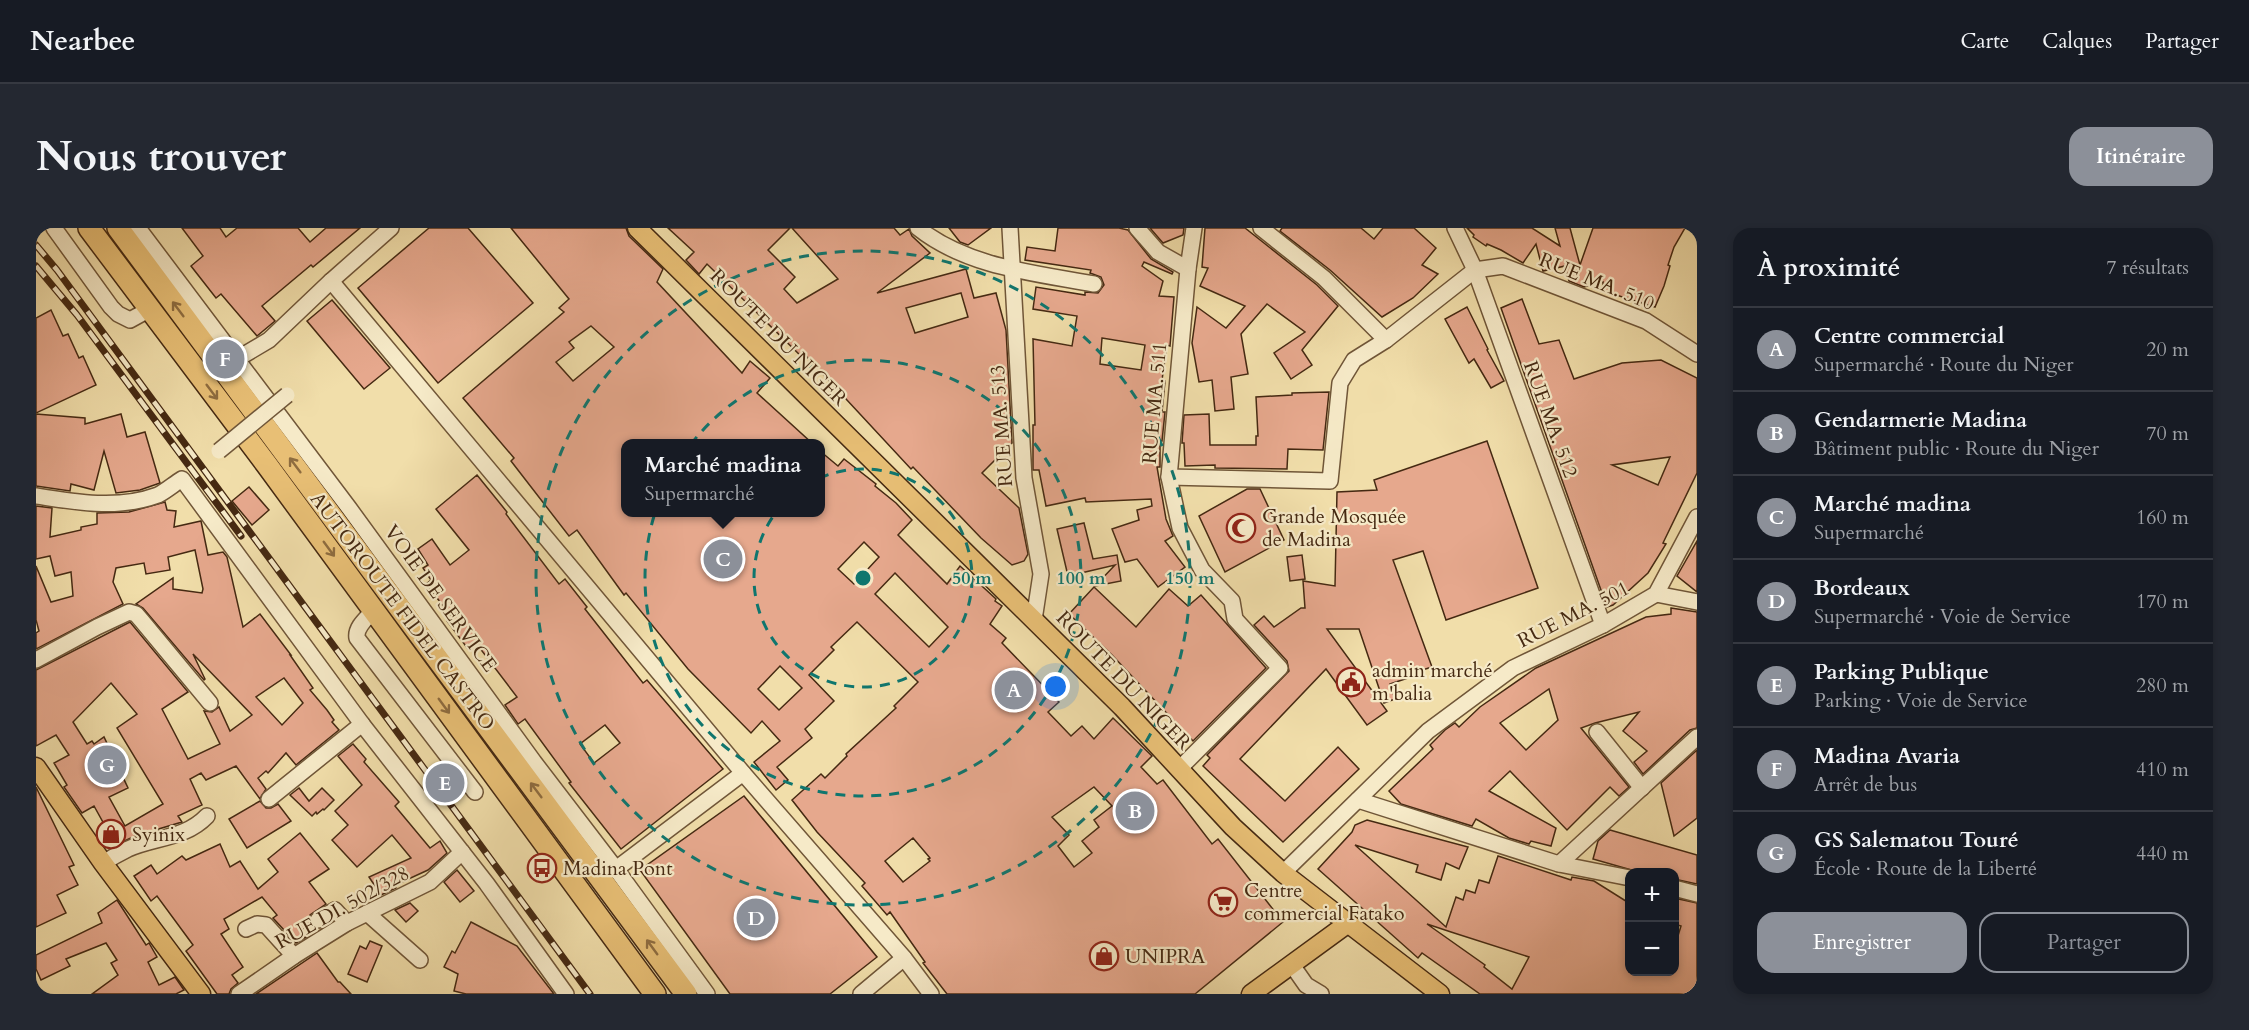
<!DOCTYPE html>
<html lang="fr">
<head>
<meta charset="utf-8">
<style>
  :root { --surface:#171b24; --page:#242831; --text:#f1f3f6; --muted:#9ea1a6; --line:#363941; --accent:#8c9099 }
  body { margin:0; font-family:Cardo,serif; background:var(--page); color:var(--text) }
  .controls { position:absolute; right:18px; bottom:18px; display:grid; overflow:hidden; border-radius:12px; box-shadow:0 3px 9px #0003 }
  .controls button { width:54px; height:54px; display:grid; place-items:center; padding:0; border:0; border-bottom:2px solid var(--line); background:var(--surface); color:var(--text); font:30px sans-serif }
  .you { position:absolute; left:1020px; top:459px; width:21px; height:21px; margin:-15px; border:4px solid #fff; border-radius:50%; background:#1a73e8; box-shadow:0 0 0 9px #1a73e833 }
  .badge { display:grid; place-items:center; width:39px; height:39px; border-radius:50%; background:var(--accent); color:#fff; font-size:20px; font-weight:700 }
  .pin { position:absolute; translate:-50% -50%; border:3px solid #fff; box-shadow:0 2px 6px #0006 }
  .popup { position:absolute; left:585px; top:211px; width:204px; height:78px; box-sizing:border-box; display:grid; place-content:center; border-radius:12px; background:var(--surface); filter:drop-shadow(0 2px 4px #0005); font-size:20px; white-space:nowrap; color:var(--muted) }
  .popup b { font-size:22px; color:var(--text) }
  .popup::after { content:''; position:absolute; left:50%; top:100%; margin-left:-12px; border:12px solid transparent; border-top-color:var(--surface) }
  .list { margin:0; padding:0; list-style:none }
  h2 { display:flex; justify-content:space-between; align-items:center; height:78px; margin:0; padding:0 24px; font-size:26px }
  h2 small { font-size:20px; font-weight:400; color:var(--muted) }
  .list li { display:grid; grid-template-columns:39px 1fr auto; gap:18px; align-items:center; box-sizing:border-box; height:84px; padding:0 24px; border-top:2px solid var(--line) }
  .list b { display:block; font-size:22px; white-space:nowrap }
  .list p { margin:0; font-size:20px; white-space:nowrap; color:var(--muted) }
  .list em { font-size:20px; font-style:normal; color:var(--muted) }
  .actions { display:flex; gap:12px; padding:18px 24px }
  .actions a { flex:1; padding:14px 0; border:2px solid var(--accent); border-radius:18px; text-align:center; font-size:21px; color:var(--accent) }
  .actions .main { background:var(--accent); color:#fff }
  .map { position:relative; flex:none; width:1661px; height:766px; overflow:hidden; border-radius:18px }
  header { display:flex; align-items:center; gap:36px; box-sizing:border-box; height:84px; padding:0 30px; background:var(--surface); border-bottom:2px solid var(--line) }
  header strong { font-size:28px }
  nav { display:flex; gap:33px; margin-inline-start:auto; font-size:21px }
  .intro { display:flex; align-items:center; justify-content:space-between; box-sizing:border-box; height:144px; padding:0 36px }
  h1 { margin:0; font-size:42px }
  .button { padding:15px 27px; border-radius:18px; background:var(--accent); color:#fff; font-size:21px; font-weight:700 }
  main { display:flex; gap:36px; padding:0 36px }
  aside { flex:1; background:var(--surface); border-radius:18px; box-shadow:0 3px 9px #0003 }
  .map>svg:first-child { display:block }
  .building { fill:#e6a88d; stroke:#452912; stroke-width:1.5; fill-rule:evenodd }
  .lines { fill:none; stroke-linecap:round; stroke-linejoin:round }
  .minor-casing { stroke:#705638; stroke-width:18 }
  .major-casing { stroke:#452912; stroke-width:21 }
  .highway-casing { stroke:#452912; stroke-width:24 }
  .minor { stroke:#f6eac8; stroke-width:15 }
  .major { stroke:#e8bf75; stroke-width:18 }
  .highway { stroke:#e8bf75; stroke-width:21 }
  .rail-casing { stroke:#452912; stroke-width:7 }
  .rail { stroke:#f6eac8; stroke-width:4.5; stroke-dasharray:14; stroke-linecap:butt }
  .minor-bridge-casing { stroke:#705638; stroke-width:18; stroke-linecap:butt }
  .minor-bridge { stroke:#f6eac8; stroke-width:15 }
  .oneway { stroke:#8e6c3f }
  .ring { fill:none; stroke:#0f766e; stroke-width:3; stroke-dasharray:10 8 }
  .labels { text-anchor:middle; stroke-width:4.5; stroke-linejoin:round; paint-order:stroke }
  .street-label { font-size:20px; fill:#452912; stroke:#f6eac8 }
  .poi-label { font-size:20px; fill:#452912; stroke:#f6eac8; text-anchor:start }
  .centre { fill:#0f766e; stroke:#f6eac8; stroke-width:3 }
  .ring-label { font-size:18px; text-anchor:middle; font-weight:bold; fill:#0f766e; stroke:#f6eac8; stroke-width:4.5; stroke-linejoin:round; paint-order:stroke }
</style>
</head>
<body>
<header>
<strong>Nearbee</strong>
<nav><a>Carte</a><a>Calques</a><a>Partager</a></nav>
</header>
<div class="intro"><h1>Nous trouver</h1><a class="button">Itinéraire</a></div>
<main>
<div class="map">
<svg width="1661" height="766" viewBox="0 0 1661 766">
  <rect width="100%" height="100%" fill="#f1deaa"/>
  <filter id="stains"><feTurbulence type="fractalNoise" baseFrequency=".00333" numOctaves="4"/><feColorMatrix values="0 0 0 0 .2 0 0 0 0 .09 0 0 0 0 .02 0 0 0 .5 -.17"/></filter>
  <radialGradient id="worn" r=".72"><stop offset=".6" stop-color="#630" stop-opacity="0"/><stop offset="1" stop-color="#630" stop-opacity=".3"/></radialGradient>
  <g class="building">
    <polygon points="146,0 184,0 190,9 201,0 262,0 274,14 290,0 324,0 277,39 275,37 226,78 239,93 221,108 185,66 180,70 155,38 167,28"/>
    <polygon points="393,0 432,0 497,75 402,155 322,60"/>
    <path d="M475,0H590L593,8L627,41L621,54L706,145L714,133L734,150L721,165L777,216H590V285H784V223L802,238L808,231L840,256L839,258L860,275L876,292L862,307L911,356L924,338L960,371L959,373L966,378L954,396L970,410L966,415L1023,474L1012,484L1035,508L1046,498L1058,511L1077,490L1116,528L1105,539L1121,556L1127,552L1176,616L1182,611L1247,694L1159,766H911L887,735L889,734L854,684L851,687L826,658L829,655L781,604L756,572L785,546L789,550L811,528L810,526L860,480L858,478L882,454L821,394L795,419L798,422L773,447L798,473L769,501L776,510L741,539L752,552L740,562L718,534L744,513L726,493L715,505L652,441L590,365L588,367L541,302L533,308L475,233L478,230L427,170L528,84L523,80L533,71ZM555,98L578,119L537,153L520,134L538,120L533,114ZM828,314L843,329L818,356L802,341ZM859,345L912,399L893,419L839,366ZM744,438L766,460L743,482L722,461ZM1058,559L1076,578L1058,592L1063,599L1046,613L1056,625L1038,639L1022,618L1033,607L1016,589ZM877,610L894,630L892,631L894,633L867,654L849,633Z"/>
    <path d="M632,0H754L732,22L759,49L748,61L761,75L802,51L756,0H858L864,7L873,1L876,8L894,25L841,65L930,41L938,70L960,65L970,102L976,215L946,245L983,280L992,326L988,333L976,337L945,310L877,239L875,241L771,129L768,131L671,36L663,46L650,32L658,24ZM925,65L932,89L879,105L870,80Z"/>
    <polygon points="913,0 955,0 932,17 924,14"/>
    <path d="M1022,0H1083L1092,2L1115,31L1137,44L1136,46L1108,34L1106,38L1127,53L1123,68L1138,69L1134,118L1131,117L1126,152L1129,153L1126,184H1129L1126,213H1124V239H1121L1130,291L1137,308L1129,313L1149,339L1122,359L1101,331L1089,334L1076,301L1103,292L1101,282L1116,278L1115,271L1050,274L1049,270L1010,278L1003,242H997V197H999L997,111L1036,118L1041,88L997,81L1000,59L1049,67V64L1062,65L1068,57L1065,49L1054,45L1055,42L989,32L991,19L1019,23ZM1066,110L1109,117L1105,142L1064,136Z"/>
    <polygon points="1114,0 1148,0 1147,7 1127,15"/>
    <polygon points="1169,0 1209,0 1281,57 1302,78 1266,122 1276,137 1255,151 1238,125 1269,104 1231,76 1205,106 1212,146 1195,149 1198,181 1179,183 1176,152 1163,154 1156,115 1161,79 1190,100 1209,78 1164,58 1172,40 1166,39"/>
    <polygon points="1246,0 1325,0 1338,11 1347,0 1378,0 1400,20 1386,37 1402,46 1377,70 1346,89 1294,42 1244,3"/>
    <polygon points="1431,0 1496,0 1524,18 1519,0 1534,0 1544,37 1557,0 1649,0 1638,19 1632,37 1634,38 1628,58 1619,79 1567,63 1567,54 1548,59 1533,53 1529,38 1507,43 1500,16 1487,35 1465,22 1451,16 1450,18 1437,9 1438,7"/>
    <path d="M1486,71L1503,116L1523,112L1538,151L1586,135L1625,132L1661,150V245L1627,315L1630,316L1612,345L1577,377L1571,379L1465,80ZM1634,229L1622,257L1576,237Z"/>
    <polygon points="296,72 354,140 328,161 271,93"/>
    <polygon points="1431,79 1452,121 1451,122 1468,153 1455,160 1438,131 1433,135 1409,91"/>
    <polygon points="15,82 27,108 32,106 43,130 47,128 60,157 0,185 0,90"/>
    <polygon points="1293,164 1287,222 1252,221 1251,241 1179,240 1179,237 1149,238 1148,215 1146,215 1148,187 1173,186 1174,217 1220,217 1220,208 1222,208 1220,169 1256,167 1256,165"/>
    <polygon points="0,186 49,190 49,196 85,186 91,209 109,204 124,255 104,262 80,265 68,223 58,262 35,256 34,263 0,258"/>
    <polygon points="1451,213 1502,360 1410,392 1387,323 1357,332 1396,439 1383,443 1384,446 1354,456 1359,471 1348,475 1323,401 1291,401 1351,483 1331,497 1290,441 1204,531 1249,573 1302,519 1323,541 1247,614 1167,538 1174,530 1171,527 1253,443 1251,433 1218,397 1228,388 1238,399 1265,380 1269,380 1267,353 1299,358 1301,264 1341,262 1338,252"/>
    <path d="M441,247L471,284L470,286L523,356L529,351L551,379L549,381L607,455L611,452L687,541L585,621L533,555L535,554L489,491L482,496L469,477L481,469L440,415L432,421L411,393L416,389L390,356L395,352L387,340L392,337L382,321L396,311L414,337L433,322L400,281ZM569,497L584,515L558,535L544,516Z"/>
    <polygon points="213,259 233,282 216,297 196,273"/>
    <polygon points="1211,261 1224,261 1248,312 1189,344 1163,288"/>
    <path d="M129,274L131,282L140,283L138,299L165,293L172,327L187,324L191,329L207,399L224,386L255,427H254L277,460L274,462L291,482L298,492L296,494L303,502L260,537L250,525L232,545L230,543L222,550L230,561L224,571L200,538L170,552L165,545L154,551L166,577L142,588L146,594L99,608L74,620L68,610L74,607L58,578L46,585L28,559L31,557L18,535L33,527L20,507L0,518V442L94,394L152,464L126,481L152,531L184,516L168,483L176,484L183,479L194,503L216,487L157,426L169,451L168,452L107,380L100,376L137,350V361L166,365L167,361L159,322L132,329L134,342L110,346L108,335L80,340L77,354L87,376L0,421V405L3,403L0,392V338L15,374L37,368L35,344L19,348L14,328L0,331V278L16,280L14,309L45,302V299L61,296V285L93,284ZM248,450L267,475L246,497L220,469ZM75,455L101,486L81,500L127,576L89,598L73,569L92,560L68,509L58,516L56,513L51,516L37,494Z"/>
    <polygon points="1048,295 1057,331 1081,327 1085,353 1059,358 1079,337 1032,348 1021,301"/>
    <polygon points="1661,313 1661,364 1641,348"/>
    <polygon points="1266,327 1269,351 1254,353 1251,329"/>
    <polygon points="1058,359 1100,399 1133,361 1152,378 1165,367 1230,440 1157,513 1076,427 1033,386"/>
    <path d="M1635,380L1661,384V500L1654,502L1607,546L1598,534L1611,523L1587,503L1603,484L1559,495L1545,500L1593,559L1583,568L1574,559L1531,602L1474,543L1453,563L1520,600L1515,618L1495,613L1493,616L1473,610L1440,591L1436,598L1365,576L1353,563L1397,521L1394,517L1409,502L1419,495L1423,499L1444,479L1500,440L1610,389L1635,386ZM1513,461L1522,492L1490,522L1464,495Z"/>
    <polygon points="317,516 330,531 328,534 363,574 359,578 394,620 404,613 411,625 392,642 357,658 360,660 345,667 333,649 375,630 356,607 321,639 296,612 312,597 299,583 326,557 302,528"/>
    <polygon points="1661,522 1661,590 1638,608 1625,555"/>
    <polygon points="0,559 38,637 33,639 42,657 21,667 30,685 0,699"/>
    <polygon points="263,560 273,573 286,560 298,572 288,582 287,581 281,586 280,584 276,588 254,567"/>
    <polygon points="708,568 841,729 794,766 694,766 604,642"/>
    <polygon points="224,573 230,580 235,580 242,576 255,593 211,620 193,591"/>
    <path d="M1331,592L1432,619L1423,641L1410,635L1405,652L1380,644L1382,637L1319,617L1410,699L1420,669L1427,672L1430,662L1439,665L1443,652L1453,655L1462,628L1535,652L1536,649L1558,653L1593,675V744H1638V721L1645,698L1638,696V670L1661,675V766H1444L1386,725L1382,730L1282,641L1316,604L1319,597ZM1391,696L1415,704L1493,729L1476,761L1448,739L1449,737Z"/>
    <polygon points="1574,602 1661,627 1661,656 1638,651 1638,645 1606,645 1557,631 1562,613"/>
    <polygon points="264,605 293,641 273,654 290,676 274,687 273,696 265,703 270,709 260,715 237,690 241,687 226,669 188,691 193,701 185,706 207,739 196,747 202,755 195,761 193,766 181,766 150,723 157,717 121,668 115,673 98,648 115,637 121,646 146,628 150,632 184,616 194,639 204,633 222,661 242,644 232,631"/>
    <polygon points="421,642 438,663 424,674 408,654"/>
    <polygon points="81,672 110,717 113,715 121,729 112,734 123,757 139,749 148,762 140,766 56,766 82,747 75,735 81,732 70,715 30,731 34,738 5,752 0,741 0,727 66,695 62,685"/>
    <polygon points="374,675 382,683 370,694 359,682"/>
    <polygon points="435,694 481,718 518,766 430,766 418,763 422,746 408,739 416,723 419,725"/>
    <polygon points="334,713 346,718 331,754 312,746 324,718 330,721"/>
    <polygon points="281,725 302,754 304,754 315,766 220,766"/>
  </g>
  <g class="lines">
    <g class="minor-casing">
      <g id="minor">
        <polyline points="18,0 75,79 82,86 94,92 114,81"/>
        <polyline points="102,0 313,280 498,534 580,641 671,766"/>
        <path d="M882,0C931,39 998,45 1058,56"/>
        <polyline points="974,0 988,250 1005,346 998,392"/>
        <polyline points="1101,0 1122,24 1152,41"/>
        <polyline points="1225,0 1288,50 1350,112"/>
        <polyline points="1419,0 1439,42 1567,397"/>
        <polyline points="295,53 707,545 868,730 895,766"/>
        <polyline points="201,131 233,112 295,53 355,0"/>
        <polyline points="1133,249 1294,253 1304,155 1318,132 1350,112 1439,42 1467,38 1610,93 1661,126"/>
        <path d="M0,268C41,274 81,282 122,267C130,263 138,256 146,251L326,496L451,656L530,766"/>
        <polyline points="1620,366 1661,374"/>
        <path d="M338,382C331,390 319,399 321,410L439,564"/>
        <polyline points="0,432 61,399 93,384 100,386 106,393 174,475"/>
        <polyline points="1561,504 1606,560"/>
        <polyline points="1143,541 1244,440 1199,391 1196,373 1166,342 1144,300 1133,249 1152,41 1158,0"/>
        <polyline points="233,571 326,496"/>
        <polyline points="1322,572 1523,636 1594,650"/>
        <path d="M67,635C75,630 84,625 92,621C119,609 149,611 171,588"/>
        <polyline points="1523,636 1661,509"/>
        <polyline points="580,641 707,545"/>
        <polyline points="1247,645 1392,503 1477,440 1567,397 1620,366 1661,289"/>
        <polyline points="1638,660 1661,666"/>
        <polyline points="331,685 384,732"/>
        <polyline points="282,692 299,682 311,695"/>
        <polyline points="210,701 221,696 230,697 258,728"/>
        <polyline points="1256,737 1270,757 1285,766"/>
        <polyline points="203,766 258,728 311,695 394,654 426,624"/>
        <polyline points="825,766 868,730"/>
      </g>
    </g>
    <g class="major-casing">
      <g id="major">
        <polyline points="601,0 1086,479 1197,599 1247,645 1404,766"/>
        <polyline points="0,539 67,635 165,766"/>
        <polyline points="1215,766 1311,696"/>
      </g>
    </g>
    <g class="highway-casing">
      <g id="highway">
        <polyline points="53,0 231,237 619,766"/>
        <polyline points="82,0 650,766"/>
      </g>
    </g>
    <use href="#minor" class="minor"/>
    <use href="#major" class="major"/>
    <use href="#highway" class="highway"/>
    <g class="rail-casing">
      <g id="rail">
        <polyline points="0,17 21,42 554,766"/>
        <polyline points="0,38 41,87 205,308"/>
      </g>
    </g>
    <use href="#rail" class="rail"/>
    <g class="minor-bridge-casing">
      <polyline id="minor-bridge" points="183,223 251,167"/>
    </g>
    <use href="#minor-bridge" class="minor-bridge"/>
  </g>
  <defs><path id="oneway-shaft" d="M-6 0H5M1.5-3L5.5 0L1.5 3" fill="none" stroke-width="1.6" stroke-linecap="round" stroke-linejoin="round" transform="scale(1.5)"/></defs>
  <g class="oneway">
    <use href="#oneway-shaft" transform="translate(142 81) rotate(-127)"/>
    <use href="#oneway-shaft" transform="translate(176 164) rotate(53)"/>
    <use href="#oneway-shaft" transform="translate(259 237) rotate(-127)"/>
    <use href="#oneway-shaft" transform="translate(293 321) rotate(54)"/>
    <use href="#oneway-shaft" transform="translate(408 478) rotate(54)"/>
    <use href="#oneway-shaft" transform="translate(500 562) rotate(-127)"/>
    <use href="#oneway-shaft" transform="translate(616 719) rotate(-126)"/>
  </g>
  <g class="ring">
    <circle cx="827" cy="350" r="109"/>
    <circle cx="827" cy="350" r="218"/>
    <circle cx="827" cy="350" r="327"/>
  </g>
  <defs>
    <g id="mosque-ring" transform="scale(1.5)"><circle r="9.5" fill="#f6eac8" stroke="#8f2418" stroke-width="1.5"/><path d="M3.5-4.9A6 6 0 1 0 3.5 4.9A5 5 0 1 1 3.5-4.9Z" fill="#8f2418"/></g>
    <g id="civic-ring" transform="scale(1.5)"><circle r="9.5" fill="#f6eac8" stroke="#8f2418" stroke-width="1.5"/><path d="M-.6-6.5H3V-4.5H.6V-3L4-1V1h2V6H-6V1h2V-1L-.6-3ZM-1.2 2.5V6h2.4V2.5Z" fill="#8f2418"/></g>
    <g id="shop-ring" transform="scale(1.5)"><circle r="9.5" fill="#f6eac8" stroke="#8f2418" stroke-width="1.5"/><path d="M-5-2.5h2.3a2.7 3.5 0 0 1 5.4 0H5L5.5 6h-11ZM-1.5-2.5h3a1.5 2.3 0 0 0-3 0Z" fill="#8f2418"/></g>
    <g id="bus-ring" transform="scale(1.5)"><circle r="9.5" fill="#f6eac8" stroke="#8f2418" stroke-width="1.5"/><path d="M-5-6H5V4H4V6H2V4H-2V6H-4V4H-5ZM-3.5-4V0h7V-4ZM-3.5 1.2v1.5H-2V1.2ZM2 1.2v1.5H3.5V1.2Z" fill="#8f2418"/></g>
    <g id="supermarket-ring" transform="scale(1.5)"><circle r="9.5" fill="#f6eac8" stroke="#8f2418" stroke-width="1.5"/><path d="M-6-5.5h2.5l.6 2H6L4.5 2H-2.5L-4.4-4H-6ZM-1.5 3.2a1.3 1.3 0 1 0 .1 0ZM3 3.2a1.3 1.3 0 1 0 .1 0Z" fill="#8f2418"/></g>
  </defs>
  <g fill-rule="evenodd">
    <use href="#mosque-ring" x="1205" y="300"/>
    <use href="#civic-ring" x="1315" y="454"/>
    <use href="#shop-ring" x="75" y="606"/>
    <use href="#bus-ring" x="506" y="640"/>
    <use href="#supermarket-ring" x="1187" y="674"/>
    <use href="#shop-ring" x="1068" y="728"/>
  </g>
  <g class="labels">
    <g class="street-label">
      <text transform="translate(1561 53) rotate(22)" y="7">RUE MA. 510</text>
      <text transform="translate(743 109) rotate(45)" y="7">ROUTE DU NIGER</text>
      <text transform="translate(1118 175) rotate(-85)" y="7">RUE MA. 511</text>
      <text transform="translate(1515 191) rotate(70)" y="7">RUE MA. 512</text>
      <text transform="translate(965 198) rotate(-94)" y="7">RUE MA. 513</text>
      <text transform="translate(405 370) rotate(54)" y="7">VOIE DE SERVICE</text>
      <text transform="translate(367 383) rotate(53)" y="7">AUTOROUTE FIDEL CASTRO</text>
      <text transform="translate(1537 386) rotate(-27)" y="7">RUE MA. 501</text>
      <text transform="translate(1088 452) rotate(46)" y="7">ROUTE DU NIGER</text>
      <text transform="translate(306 679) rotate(-29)" y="7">RUE DI. 502/328</text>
    </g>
    <g class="poi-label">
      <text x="1226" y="295">Grande Mosquée<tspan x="1226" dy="23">de Madina</tspan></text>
      <text x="1336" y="449">admin marché<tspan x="1336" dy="23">m'balia</tspan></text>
      <text x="96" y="613">Syinix</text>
      <text x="527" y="647">Madina Pont</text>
      <text x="1208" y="669">Centre<tspan x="1208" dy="23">commercial Fatako</tspan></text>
      <text x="1089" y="735">UNIPRA</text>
    </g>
  </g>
  <circle cx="827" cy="350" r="9" class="centre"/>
  <g class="ring-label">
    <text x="936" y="356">50 m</text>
    <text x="1045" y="356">100 m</text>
    <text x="1154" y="356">150 m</text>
  </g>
  <rect width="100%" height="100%" filter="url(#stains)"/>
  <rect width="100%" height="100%" fill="url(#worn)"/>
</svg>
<div class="controls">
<button>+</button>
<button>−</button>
</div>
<div class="you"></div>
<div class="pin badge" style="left:978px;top:462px">A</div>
<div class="pin badge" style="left:1099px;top:583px">B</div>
<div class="pin badge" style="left:687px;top:331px">C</div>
<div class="popup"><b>Marché madina</b>Supermarché</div>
<div class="pin badge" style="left:720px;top:690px">D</div>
<div class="pin badge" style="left:409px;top:555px">E</div>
<div class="pin badge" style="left:189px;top:131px">F</div>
<div class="pin badge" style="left:71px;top:537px">G</div>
</div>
<aside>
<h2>À proximité<small>7 résultats</small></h2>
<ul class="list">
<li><span class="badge">A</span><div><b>Centre commercial</b><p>Supermarché · Route du Niger</p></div><em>20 m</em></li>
<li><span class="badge">B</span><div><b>Gendarmerie Madina</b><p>Bâtiment public · Route du Niger</p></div><em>70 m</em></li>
<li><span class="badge">C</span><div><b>Marché madina</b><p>Supermarché</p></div><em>160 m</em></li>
<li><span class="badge">D</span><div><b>Bordeaux</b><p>Supermarché · Voie de Service</p></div><em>170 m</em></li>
<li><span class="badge">E</span><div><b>Parking Publique</b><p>Parking · Voie de Service</p></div><em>280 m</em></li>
<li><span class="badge">F</span><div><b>Madina Avaria</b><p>Arrêt de bus</p></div><em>410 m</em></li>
<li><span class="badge">G</span><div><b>GS Salematou Touré</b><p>École · Route de la Liberté</p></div><em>440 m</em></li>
</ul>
<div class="actions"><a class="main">Enregistrer</a><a>Partager</a></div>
</aside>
</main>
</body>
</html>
